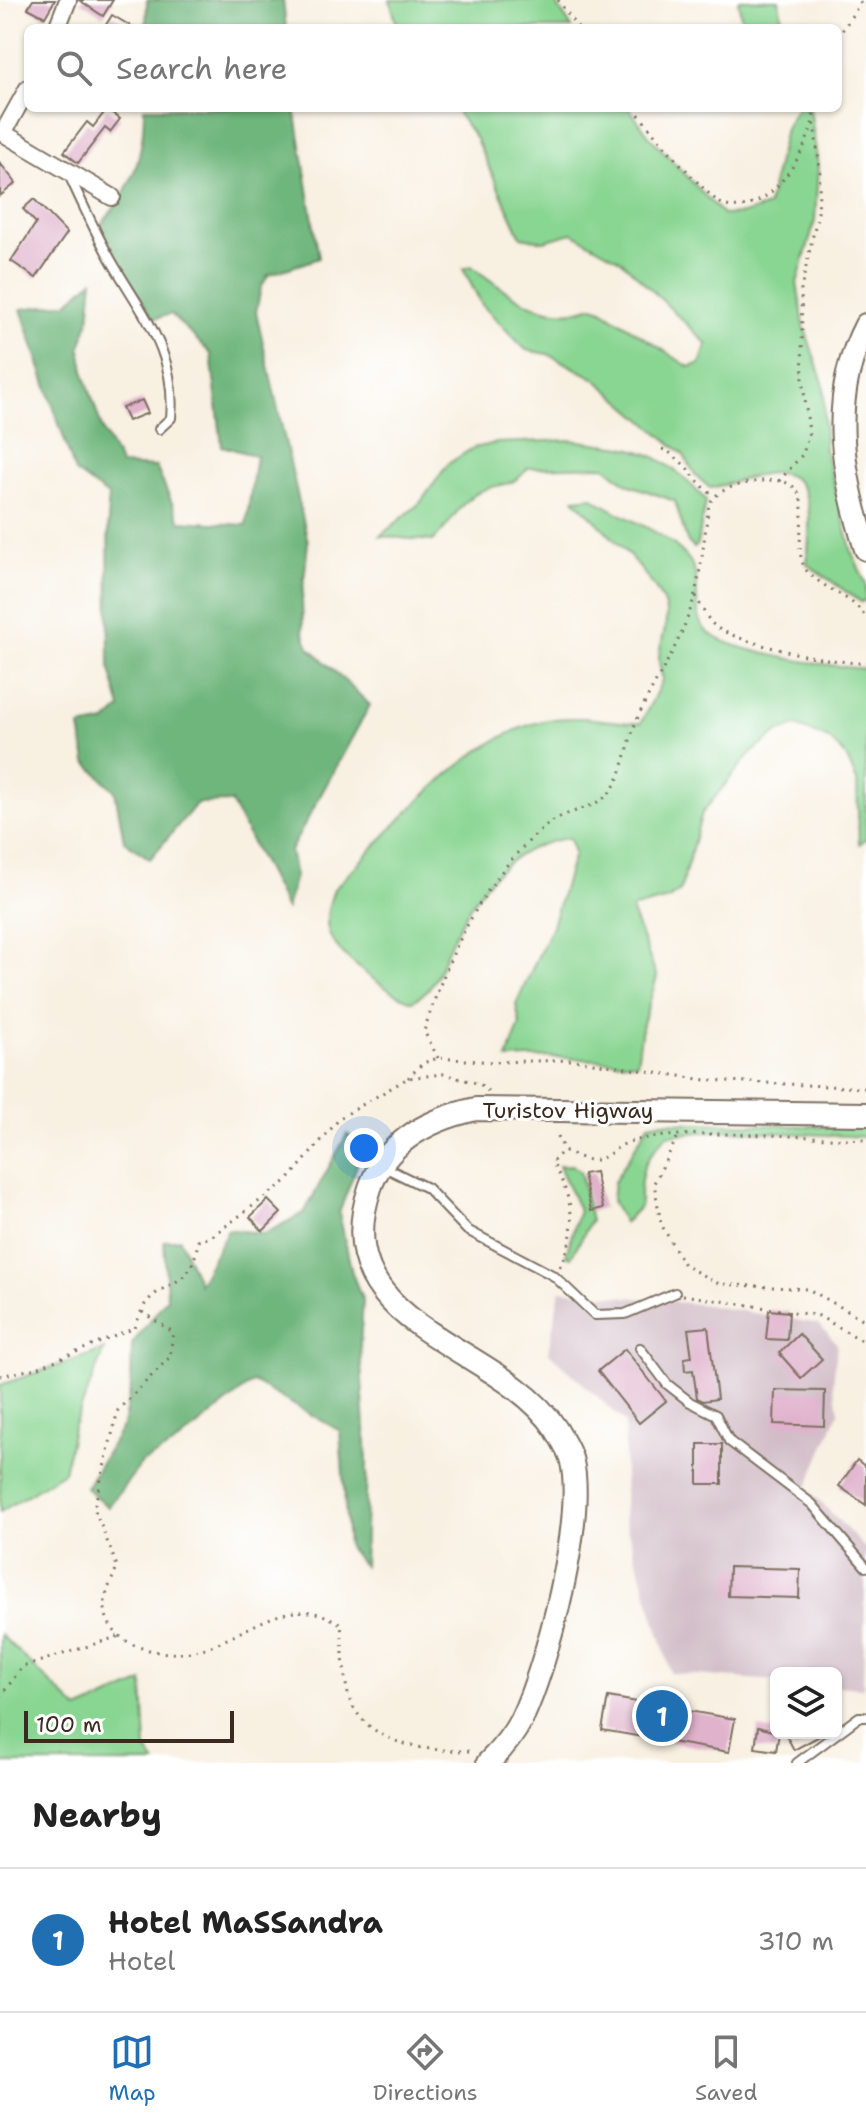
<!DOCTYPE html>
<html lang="en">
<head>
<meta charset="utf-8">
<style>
  :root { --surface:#fff; --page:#f2f2f2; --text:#222; --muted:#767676; --line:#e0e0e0; --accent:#1f6fb2 }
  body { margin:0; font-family:"Shantell Sans",sans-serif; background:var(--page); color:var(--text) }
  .controls { position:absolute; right:24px; bottom:24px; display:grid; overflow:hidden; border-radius:12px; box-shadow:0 2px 6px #0004 }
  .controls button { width:72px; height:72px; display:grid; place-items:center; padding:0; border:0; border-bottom:2px solid var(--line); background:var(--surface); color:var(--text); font:40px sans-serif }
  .scale { position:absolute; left:24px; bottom:20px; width:210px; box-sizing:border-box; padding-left:8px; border:4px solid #3b2a1e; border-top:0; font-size:22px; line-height:28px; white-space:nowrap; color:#3b2a1e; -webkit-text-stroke:6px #fff; paint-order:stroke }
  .you { position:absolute; left:364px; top:1148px; width:28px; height:28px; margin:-20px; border:6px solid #fff; border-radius:50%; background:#1a73e8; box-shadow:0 0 0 12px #1a73e833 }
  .badge { display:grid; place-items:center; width:52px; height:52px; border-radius:50%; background:var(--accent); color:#fff; font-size:26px; font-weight:700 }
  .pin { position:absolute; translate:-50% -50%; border:4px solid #fff; box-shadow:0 2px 8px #0006 }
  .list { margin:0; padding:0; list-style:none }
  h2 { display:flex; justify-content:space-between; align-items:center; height:104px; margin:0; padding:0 32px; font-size:34px }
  h2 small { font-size:26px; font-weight:400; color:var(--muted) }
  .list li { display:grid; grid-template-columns:52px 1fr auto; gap:24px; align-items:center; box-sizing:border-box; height:144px; padding:0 32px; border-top:2px solid var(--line) }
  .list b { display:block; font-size:30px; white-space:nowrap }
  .list p { margin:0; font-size:26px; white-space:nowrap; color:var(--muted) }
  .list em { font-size:26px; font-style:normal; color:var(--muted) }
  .icon { flex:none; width:44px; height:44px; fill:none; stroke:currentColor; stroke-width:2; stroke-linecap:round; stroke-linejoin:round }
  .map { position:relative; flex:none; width:866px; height:1763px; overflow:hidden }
  .search { position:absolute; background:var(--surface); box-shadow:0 2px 6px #0004; left:24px; right:24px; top:24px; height:88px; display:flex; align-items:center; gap:20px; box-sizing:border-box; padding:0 28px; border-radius:12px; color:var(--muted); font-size:30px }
  .sheet { height:248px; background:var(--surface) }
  nav { display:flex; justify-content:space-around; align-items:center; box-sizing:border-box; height:112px; border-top:2px solid var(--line); background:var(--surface); font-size:22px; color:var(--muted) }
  nav a { display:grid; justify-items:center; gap:4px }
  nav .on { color:var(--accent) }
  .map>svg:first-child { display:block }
  .industrial { fill:#d2bdc7 }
  .green { fill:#89d592; stroke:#628058; stroke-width:2 }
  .forest { fill:#6eb67c; stroke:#54704d; stroke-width:2 }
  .building { fill:#e0b2cc }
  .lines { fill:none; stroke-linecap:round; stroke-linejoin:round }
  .lane-casing { stroke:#7d6f62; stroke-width:12 }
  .street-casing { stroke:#7d6f62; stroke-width:20 }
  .secondary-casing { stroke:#7d6f62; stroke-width:26 }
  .path { stroke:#7d6f62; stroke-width:3; stroke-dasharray:2 6; stroke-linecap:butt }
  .lane { stroke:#fff; stroke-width:8 }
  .street { stroke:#fff; stroke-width:16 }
  .secondary { stroke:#fff; stroke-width:22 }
  .labels { text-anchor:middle; stroke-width:6; stroke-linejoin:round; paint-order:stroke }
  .street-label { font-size:22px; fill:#3b2a1e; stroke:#fff }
</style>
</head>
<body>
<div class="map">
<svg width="866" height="1763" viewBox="0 0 866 1763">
  <rect width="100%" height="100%" fill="#fff"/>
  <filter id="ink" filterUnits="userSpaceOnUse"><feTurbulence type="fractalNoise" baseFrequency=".0125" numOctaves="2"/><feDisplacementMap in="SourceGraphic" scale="16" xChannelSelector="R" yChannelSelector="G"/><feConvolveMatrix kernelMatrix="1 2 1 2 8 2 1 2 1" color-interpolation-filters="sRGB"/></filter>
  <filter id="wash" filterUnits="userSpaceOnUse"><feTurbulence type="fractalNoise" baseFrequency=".006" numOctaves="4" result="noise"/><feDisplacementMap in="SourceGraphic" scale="32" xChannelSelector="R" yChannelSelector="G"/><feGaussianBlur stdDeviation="1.8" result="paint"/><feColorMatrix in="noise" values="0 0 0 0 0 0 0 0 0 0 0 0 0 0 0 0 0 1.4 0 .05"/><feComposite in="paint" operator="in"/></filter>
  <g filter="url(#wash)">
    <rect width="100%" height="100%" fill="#f8f0e1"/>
    <polygon class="industrial" points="560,1290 706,1305 819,1324 837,1344 833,1385 839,1411 807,1488 866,1549 863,1688 836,1686 836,1673 776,1673 776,1681 671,1673 624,1518 625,1422 548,1352"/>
    <g class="green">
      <polygon points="390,0 554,0 572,28 398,28"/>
      <polygon points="738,0 779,0 783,28 743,28"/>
      <path d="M454,108H629L650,137L723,215L743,214L768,206L785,128L797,108H810L818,166L815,221L797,283L804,326L824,386L825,450L852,553L866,584V600L861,602L807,564C809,537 819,475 777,473C756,472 731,485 710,488L696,476L683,454L594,378L548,354L526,350L482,305L463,269L471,266C508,293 546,325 592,306L602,310L689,367L700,364L707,344L622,261L572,233L544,241L521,237L476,139Z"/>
      <path d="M571,440C642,450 654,445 706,500L697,546L694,548L687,541L675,501L627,484L605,466L528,468C511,490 500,481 479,492C456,504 452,526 432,541L380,536L420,503L448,464L473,448L497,443Z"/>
      <path d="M592,497C622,519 660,528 685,555C705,576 691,601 702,625C714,652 836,667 866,669V839L859,844L857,781L846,756L829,739L796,726L777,733L749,755L702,813L680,891L668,899L631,909L657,977L642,1027L637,1063L555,1057L507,1059L520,1024L516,1004L552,926L574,854L570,838C507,845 473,893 449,947C438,971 436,988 413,1001C391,995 336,955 329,933C324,917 329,905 334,889C392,831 470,730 555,719C584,715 612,723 641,723L663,679C652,647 668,640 666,613C665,586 594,519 574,499Z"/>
      <path d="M660,1122L866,1128V1137L727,1130L667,1135C643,1161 639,1170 640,1206L624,1223L612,1201L614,1182L649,1124Z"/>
      <polygon points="572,1165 580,1171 591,1221 571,1257 566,1255 579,1210 559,1166"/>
      <polygon points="104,1350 73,1428 64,1472 0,1512 0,1385"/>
      <polygon points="0,1634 78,1710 143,1682 146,1749 156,1763 0,1763"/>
    </g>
    <g class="forest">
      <polygon points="147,0 283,0 286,28 146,28"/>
      <path d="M144,108H295L319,258L268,275L261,288L256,312L308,542L302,600L303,631L309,647L370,705L290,851L295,876L286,909L231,802L197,803L150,859L124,841L115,791L86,762L80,727L106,722L121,708L109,666L108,496L75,472L21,309L67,303L93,280L89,321L80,348L85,376L103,431L121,465L156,467L180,521L246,525L256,456L222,446L211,354L171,314L153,319L99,227C132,188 144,159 144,108Z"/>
      <polygon points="347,1134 364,1147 339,1213 352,1273 363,1301 360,1346 367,1461 364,1567 348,1547 340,1431 253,1382 174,1445 142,1463 108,1507 86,1488 123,1425 131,1386 132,1344 167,1298 164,1241 180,1239 199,1284 228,1229 264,1234 304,1213"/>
    </g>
    <g id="blocks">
      <g class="building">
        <polygon points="33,0 55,0 45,17 28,8"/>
        <polygon points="79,0 113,0 103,16"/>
        <polygon points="112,15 134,28 104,28"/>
        <polygon points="107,109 120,119 110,132 105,128 78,163 64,152 87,122 93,127"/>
        <polygon points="0,163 16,183 0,196"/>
        <polygon points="34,199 67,233 36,278 11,261 36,223 23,209"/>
        <polygon points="142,400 148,413 128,421 122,408"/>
        <polygon points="595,1172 603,1208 591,1211 583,1174"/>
        <polygon points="268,1200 281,1213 263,1231 250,1217"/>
        <polygon points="769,1310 789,1312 787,1340 766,1339"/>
        <polygon points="708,1327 717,1399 703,1401 697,1398 693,1370 685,1371 684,1358 692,1357 688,1329"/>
        <polygon points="799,1334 822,1359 801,1378 779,1353"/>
        <polygon points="625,1349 666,1401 639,1423 598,1371"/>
        <polygon points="775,1390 825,1391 824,1426 774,1424"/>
        <rect x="698" y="1444" width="24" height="40"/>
        <polygon points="857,1460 866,1467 866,1505 839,1486"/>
        <polygon points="729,1567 800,1569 799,1598 728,1596"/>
        <polygon points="608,1697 735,1719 729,1752 602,1730"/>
        <polygon points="758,1727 779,1733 776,1751 755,1748"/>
        <polygon points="785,1733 825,1733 794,1750"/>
      </g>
    </g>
  </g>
  <g filter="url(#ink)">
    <use href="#blocks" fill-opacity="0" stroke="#7d6f62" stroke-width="2"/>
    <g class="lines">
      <g class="lane-casing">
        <g id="lane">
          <path d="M70,177C83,205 96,234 111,260C142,314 177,352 171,418L159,429"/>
          <polyline points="382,1166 427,1188 467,1230 554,1276 595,1315 625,1314 675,1293"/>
          <polyline points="640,1348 667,1384 690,1402 716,1415 729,1441 812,1504 866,1567"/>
          <polyline points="797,1763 859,1717 866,1717"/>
        </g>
      </g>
      <g class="street-casing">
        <g id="street">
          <polyline points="57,28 68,0"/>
          <polyline points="28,88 3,133 112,197"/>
        </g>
      </g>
      <g class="secondary-casing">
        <g id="secondary">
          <path d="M866,325C828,398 842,474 866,549"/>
          <path d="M488,1763C500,1751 513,1736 521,1720C547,1666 585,1520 572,1462C570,1451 561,1438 556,1429C499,1342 323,1329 370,1188C386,1141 431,1119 476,1109L866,1114"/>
        </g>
      </g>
      <g class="path">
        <polyline points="558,0 578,28"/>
        <polyline points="838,37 862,0"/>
        <path d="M634,108C645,124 707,197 722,204C766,225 816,142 814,108"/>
        <path d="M662,449C685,458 694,482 714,496"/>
        <polyline points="779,481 803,454 809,432 803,384 801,289 818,213 820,171 814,123"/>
        <path d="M696,596C701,606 707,620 716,627C741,644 836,664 866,663"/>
        <path d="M438,1058L424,1031C448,955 484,876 547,825C565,810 596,810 611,791C625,771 627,744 636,722C650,688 672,658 685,624C701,586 703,544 709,504C716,493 726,488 739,485C841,461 782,540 807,571C824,590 851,595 866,617"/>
        <polyline points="408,1078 423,1063 438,1058 493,1062 573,1060 706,1080 866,1088"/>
        <path d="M558,1136L564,1150C609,1175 604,1146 637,1140C702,1128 799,1137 866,1140"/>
        <polyline points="677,1138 654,1183 661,1224 684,1265 719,1284 808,1289 866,1321"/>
        <path d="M560,1267C580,1229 572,1197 552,1162L564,1150"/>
        <polyline points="683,1295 819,1316 866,1343"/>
        <path d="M142,1312L173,1332L170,1357L118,1410L94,1508L117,1566C114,1577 106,1590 105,1601C101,1647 165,1660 199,1650C228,1642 254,1622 283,1614C306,1608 322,1613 341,1624C343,1644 343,1689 352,1705C376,1748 430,1751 474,1751"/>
        <path d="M0,1376L37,1368L135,1328C138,1320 141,1310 146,1303C166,1278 192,1290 198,1241L211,1237L289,1179L340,1118L408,1078L443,1074L480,1084L488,1091"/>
        <polyline points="0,1697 22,1667 120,1636"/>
      </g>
      <use href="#lane" class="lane"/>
      <use href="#street" class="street"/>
      <use href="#secondary" class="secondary"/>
    </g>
  </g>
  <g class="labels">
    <g class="street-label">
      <text x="568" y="1118">Turistov Higway</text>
    </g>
  </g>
</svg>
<div class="controls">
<button><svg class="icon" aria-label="layers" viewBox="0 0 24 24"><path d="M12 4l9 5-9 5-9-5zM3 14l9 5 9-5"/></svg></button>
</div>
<div class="scale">100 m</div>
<div class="you"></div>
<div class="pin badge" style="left:662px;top:1716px">1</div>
<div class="search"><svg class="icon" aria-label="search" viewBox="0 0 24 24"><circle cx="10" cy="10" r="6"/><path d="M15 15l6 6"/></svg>Search here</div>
</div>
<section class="sheet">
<h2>Nearby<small></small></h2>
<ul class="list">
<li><span class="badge">1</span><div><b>Hotel MaSSandra</b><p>Hotel</p></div><em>310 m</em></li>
</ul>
</section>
<nav>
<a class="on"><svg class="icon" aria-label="map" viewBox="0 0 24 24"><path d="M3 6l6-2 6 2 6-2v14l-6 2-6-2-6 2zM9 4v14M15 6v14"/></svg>Map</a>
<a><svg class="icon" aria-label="directions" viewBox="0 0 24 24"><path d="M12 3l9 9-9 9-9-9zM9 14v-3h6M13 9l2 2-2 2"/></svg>Directions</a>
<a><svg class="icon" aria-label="saved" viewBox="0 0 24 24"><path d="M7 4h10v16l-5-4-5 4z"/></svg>Saved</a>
</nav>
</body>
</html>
